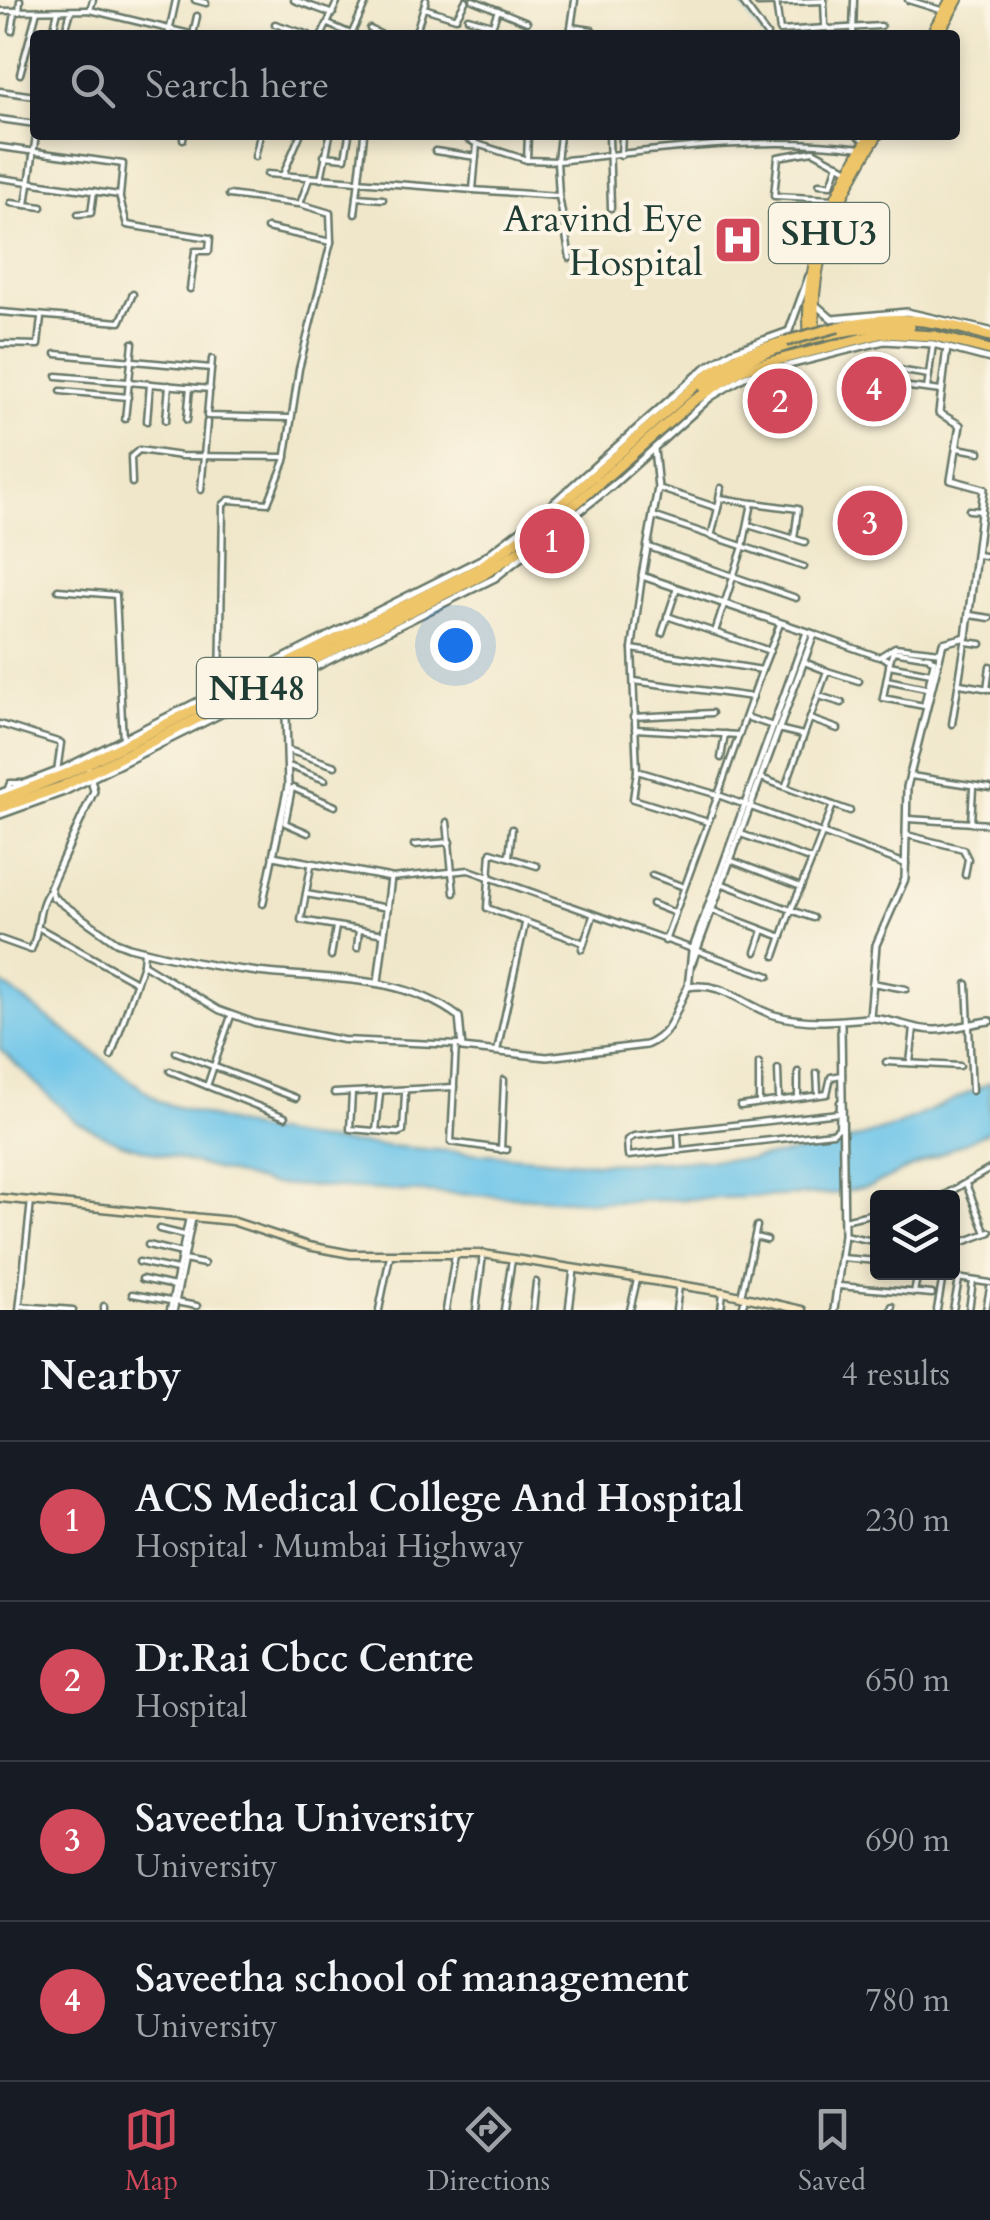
<!DOCTYPE html>
<html lang="en">
<head>
<meta charset="utf-8">
<style>
  :root { --surface:#171b24; --page:#20242c; --text:#f1f3f6; --muted:#9ea1a6; --line:#363941; --accent:#d1495b }
  body { margin:0; font-family:Cardo,serif; background:var(--page); color:var(--text) }
  .controls { position:absolute; right:30px; bottom:30px; display:grid; overflow:hidden; border-radius:10px; box-shadow:0 5px 15px #0003 }
  .controls button { width:90px; height:90px; display:grid; place-items:center; padding:0; border:0; border-bottom:2px solid var(--line); background:var(--surface); color:var(--text); font:50px sans-serif }
  .you { position:absolute; left:455px; top:645px; width:35px; height:35px; margin:-25px; border:8px solid #fff; border-radius:50%; background:#1a73e8; box-shadow:0 0 0 15px #1a73e833 }
  .badge { display:grid; place-items:center; width:65px; height:65px; border-radius:50%; background:var(--accent); color:#fff; font-size:32px; font-weight:700 }
  .pin { position:absolute; translate:-50% -50%; border:5px solid #fff; box-shadow:0 2px 10px #0006 }
  .list { margin:0; padding:0; list-style:none }
  h2 { display:flex; justify-content:space-between; align-items:center; height:130px; margin:0; padding:0 40px; font-size:42px }
  h2 small { font-size:32px; font-weight:400; color:var(--muted) }
  .list li { display:grid; grid-template-columns:65px 1fr auto; gap:30px; align-items:center; box-sizing:border-box; height:160px; padding:0 40px; border-top:2px solid var(--line) }
  .list b { display:block; font-size:38px; white-space:nowrap }
  .list p { margin:0; font-size:32px; white-space:nowrap; color:var(--muted) }
  .list em { font-size:32px; font-style:normal; color:var(--muted) }
  .icon { flex:none; width:55px; height:55px; fill:none; stroke:currentColor; stroke-width:2; stroke-linecap:round; stroke-linejoin:round }
  .map { position:relative; flex:none; width:990px; height:1310px; overflow:hidden }
  .search { position:absolute; background:var(--surface); box-shadow:0 5px 15px #0003; left:30px; right:30px; top:30px; height:110px; display:flex; align-items:center; gap:25px; box-sizing:border-box; padding:0 35px; border-radius:10px; color:var(--muted); font-size:38px }
  .sheet { height:770px; background:var(--surface) }
  nav { display:flex; justify-content:space-around; align-items:center; box-sizing:border-box; height:140px; border-top:2px solid var(--line); background:var(--surface); font-size:28px; color:var(--muted) }
  nav a { display:grid; justify-items:center; gap:5px }
  nav .on { color:var(--accent) }
  .map>svg:first-child { display:block }
  .water { fill:#6cc4e9; stroke:#46808e; stroke-width:2.5 }
  .lines { fill:none; stroke-linecap:round; stroke-linejoin:round }
  .stream { stroke:#6cc4e9; stroke-width:2.5 }
  .minor-casing { stroke:#687868; stroke-width:9 }
  .tertiary-casing { stroke:#687868; stroke-width:10 }
  .secondary-casing { stroke:#687868; stroke-width:11 }
  .primary-casing { stroke:#687868; stroke-width:12 }
  .trunk-casing { stroke:#687868; stroke-width:14 }
  .minor { stroke:#fff; stroke-width:4 }
  .tertiary { stroke:#fff; stroke-width:5 }
  .secondary { stroke:#f8e8c3; stroke-width:6 }
  .primary { stroke:#eec569; stroke-width:8 }
  .trunk { stroke:#eec569; stroke-width:9 }
  .trunk-bridge-casing { stroke:#687868; stroke-width:14; stroke-linecap:butt }
  .trunk-bridge { stroke:#eec569; stroke-width:9 }
  .labels { text-anchor:middle; stroke-width:8; stroke-linejoin:round; paint-order:stroke }
  .shield { fill:#fcf5e5; stroke:#617469; stroke-width:2.5 }
  .shield-label { font-size:35px; font-weight:bold; fill:#1f3d34 }
  .poi-label { font-size:38px; fill:#1f3d34; stroke:#fcf5e5; text-anchor:end }
</style>
</head>
<body>
<div class="map">
<svg width="990" height="1310" viewBox="0 0 990 1310">
  <rect width="100%" height="100%" fill="#fcf5e5"/>
  <filter id="ink" filterUnits="userSpaceOnUse"><feTurbulence type="fractalNoise" baseFrequency=".01" numOctaves="2"/><feDisplacementMap in="SourceGraphic" scale="20" xChannelSelector="R" yChannelSelector="G"/><feConvolveMatrix kernelMatrix="1 2 1 2 8 2 1 2 1" color-interpolation-filters="sRGB"/></filter>
  <filter id="wash" filterUnits="userSpaceOnUse"><feTurbulence type="fractalNoise" baseFrequency=".0048" numOctaves="4" result="noise"/><feDisplacementMap in="SourceGraphic" scale="40" xChannelSelector="R" yChannelSelector="G"/><feGaussianBlur stdDeviation="2.25" result="paint"/><feColorMatrix in="noise" values="0 0 0 0 0 0 0 0 0 0 0 0 0 0 0 0 0 1.4 0 .05"/><feComposite in="paint" operator="in"/></filter>
  <g filter="url(#wash)">
    <rect width="100%" height="100%" fill="#f0e7ca"/>
    <polygon class="water" points="0,982 160,1102 248,1128 313,1140 595,1163 750,1159 824,1148 896,1126 990,1083 990,1131 871,1186 832,1194 609,1202 270,1184 120,1143 75,1121 0,1049"/>
    <g class="lines">
      <polyline class="stream" points="739,0 764,35"/>
    </g>
  </g>
  <g filter="url(#ink)">
    <g class="lines">
      <g class="minor-casing">
        <g id="minor">
          <polyline points="195,0 206,3"/>
          <polyline points="294,0 333,14"/>
          <polyline points="473,0 527,22"/>
          <polyline points="741,0 767,35"/>
          <polyline points="824,0 825,26 829,29 881,26"/>
          <polyline points="908,0 944,11"/>
          <polyline points="776,2 780,31 826,28"/>
          <polyline points="758,3 824,1"/>
          <polyline points="424,8 456,18 466,0"/>
          <polyline points="90,10 93,0"/>
          <polyline points="0,11 90,10 194,35"/>
          <polyline points="19,12 20,0"/>
          <polyline points="468,18 492,25"/>
          <polyline points="275,24 309,35"/>
          <polyline points="328,24 351,34"/>
          <polyline points="571,27 592,30"/>
          <polyline points="370,29 382,35"/>
          <polyline points="12,31 15,12"/>
          <polyline points="169,32 176,0"/>
          <polyline points="52,35 58,11"/>
          <polyline points="64,35 71,11"/>
          <polyline points="193,35 197,16"/>
          <polyline points="322,35 338,0"/>
          <polyline points="351,35 367,0"/>
          <polyline points="415,35 426,0"/>
          <polyline points="489,35 498,10"/>
          <polyline points="570,35 575,0"/>
          <polyline points="853,35 854,0"/>
          <polyline points="20,74 37,11"/>
          <polyline points="0,91 35,96"/>
          <polyline points="0,119 35,124"/>
          <polyline points="36,135 26,205 42,207"/>
          <polyline points="364,135 357,197 383,199"/>
          <path d="M461,135L477,144L473,190L559,196L557,161C656,150 762,135 861,148"/>
          <polyline points="609,135 611,208"/>
          <polyline points="857,135 866,142"/>
          <polyline points="183,139 184,135"/>
          <polyline points="477,144 527,160 557,161 560,135"/>
          <polyline points="0,147 123,164 120,196"/>
          <polyline points="435,151 476,157"/>
          <polyline points="621,155 622,135"/>
          <polyline points="324,156 345,158 349,135"/>
          <polyline points="255,157 260,135"/>
          <polyline points="527,160 528,135"/>
          <polyline points="267,174 473,190"/>
          <polyline points="283,175 300,135"/>
          <polyline points="0,178 119,195 127,225 210,238 209,251 195,251 190,289"/>
          <polyline points="321,179 330,135"/>
          <polyline points="819,184 831,185 838,164"/>
          <polyline points="229,195 298,204"/>
          <polyline points="559,196 570,258"/>
          <polyline points="833,199 774,196 778,157 813,151 848,170"/>
          <polyline points="11,203 26,205"/>
          <polyline points="78,214 91,213 94,191"/>
          <polyline points="355,214 357,197"/>
          <polyline points="267,228 331,242"/>
          <polyline points="0,312 120,322 133,294"/>
          <polyline points="0,344 38,345 41,318"/>
          <polyline points="56,354 211,368"/>
          <polyline points="212,359 207,416 289,418"/>
          <polyline points="885,368 929,375"/>
          <polyline points="57,376 210,389"/>
          <polyline points="909,387 941,391"/>
          <polyline points="927,389 933,344"/>
          <polyline points="61,391 128,397"/>
          <polyline points="125,419 133,343"/>
          <polyline points="166,420 169,385"/>
          <polyline points="187,420 190,387"/>
          <polyline points="147,421 150,384"/>
          <polyline points="957,448 980,452"/>
          <polyline points="132,483 131,457 139,450 181,456 286,457"/>
          <polyline points="658,488 718,508 720,498 752,503 743,547 715,632"/>
          <polyline points="201,490 207,422"/>
          <polyline points="719,498 721,488"/>
          <polyline points="754,503 798,509 794,539"/>
          <polyline points="969,510 982,511"/>
          <polyline points="653,516 804,567"/>
          <polyline points="748,525 805,542"/>
          <polyline points="712,533 718,508"/>
          <polyline points="649,547 796,598"/>
          <polyline points="978,555 990,557"/>
          <polyline points="642,577 632,649 762,670 780,624"/>
          <polyline points="58,590 116,595 123,741"/>
          <polyline points="970,615 990,618"/>
          <polyline points="667,616 770,651"/>
          <polyline points="662,633 677,588"/>
          <polyline points="814,634 879,657 895,647 941,652"/>
          <polyline points="966,642 981,644"/>
          <polyline points="632,649 637,771 633,799 708,822"/>
          <polyline points="882,657 890,661 883,698 924,706 934,660 930,659"/>
          <polyline points="890,661 893,651 930,657"/>
          <polyline points="804,662 827,671"/>
          <polyline points="889,665 931,673"/>
          <polyline points="762,670 718,795 906,864"/>
          <polyline points="887,680 926,688"/>
          <polyline points="634,681 753,697"/>
          <polyline points="960,684 990,689"/>
          <polyline points="220,689 223,505 229,500 268,503 285,461 299,369 331,242 330,213 300,204 309,179"/>
          <polyline points="987,689 990,666"/>
          <polyline points="819,696 842,703"/>
          <polyline points="633,717 712,713"/>
          <polyline points="746,717 773,726"/>
          <polyline points="810,719 838,729"/>
          <polyline points="0,724 61,743 57,772"/>
          <polyline points="952,724 966,637"/>
          <polyline points="635,729 739,735"/>
          <polyline points="778,729 803,735"/>
          <polyline points="288,750 335,766"/>
          <polyline points="721,758 725,734"/>
          <polyline points="289,766 325,780"/>
          <polyline points="637,771 718,795 665,941"/>
          <polyline points="911,776 990,788"/>
          <polyline points="786,785 827,671 859,681"/>
          <polyline points="292,788 285,823 308,833"/>
          <polyline points="293,788 335,806"/>
          <polyline points="7,791 10,783 23,783"/>
          <polyline points="833,805 850,811"/>
          <polyline points="908,819 990,824"/>
          <polyline points="447,822 454,893"/>
          <polyline points="971,823 973,788"/>
          <polyline points="741,834 812,860 833,805 761,778"/>
          <polyline points="907,835 963,849 968,859 965,875"/>
          <polyline points="414,845 450,842"/>
          <polyline points="509,856 512,829"/>
          <polyline points="311,866 301,920 384,934"/>
          <polyline points="537,866 491,852 487,908 584,943"/>
          <polyline points="652,875 684,887"/>
          <polyline points="391,878 469,870 769,976"/>
          <polyline points="723,884 791,910 801,887 730,860"/>
          <polyline points="801,887 812,860"/>
          <polyline points="306,894 388,908"/>
          <polyline points="263,904 273,856"/>
          <polyline points="652,904 675,913"/>
          <polyline points="714,911 782,937"/>
          <polyline points="41,929 136,982"/>
          <path d="M0,939L31,950C40,932 37,905 50,890"/>
          <polyline points="357,948 359,930"/>
          <polyline points="582,949 593,916"/>
          <polyline points="144,951 143,964 219,1010 255,1023 343,1040 459,1045"/>
          <polyline points="756,952 763,930"/>
          <polyline points="331,956 336,927"/>
          <polyline points="775,956 791,910 813,918"/>
          <polyline points="872,983 906,989"/>
          <polyline points="967,984 972,1091"/>
          <polyline points="456,1045 451,1142 507,1150"/>
          <polyline points="497,1051 525,924"/>
          <polyline points="176,1052 296,1098"/>
          <polyline points="111,1056 143,964"/>
          <polyline points="886,1062 960,1066"/>
          <polyline points="759,1063 759,1103"/>
          <polyline points="910,1063 914,1028"/>
          <polyline points="778,1069 779,1099"/>
          <polyline points="170,1071 207,1086 231,1016"/>
          <polyline points="798,1072 798,1097"/>
          <polyline points="817,1073 818,1093"/>
          <polyline points="207,1086 285,1117"/>
          <polyline points="334,1093 454,1087"/>
          <polyline points="352,1093 350,1129 398,1133 403,1131 405,1093"/>
          <polyline points="740,1106 827,1094 831,1077 842,1075"/>
          <polyline points="839,1113 634,1136 627,1140 628,1156 833,1133 839,1128 840,1102"/>
          <polyline points="376,1131 380,1093"/>
          <polyline points="678,1134 679,1151"/>
          <polyline points="501,1150 504,1080"/>
          <polyline points="966,1184 986,1233"/>
          <polyline points="939,1198 990,1169"/>
          <polyline points="844,1220 878,1212"/>
          <polyline points="159,1229 184,1235"/>
          <polyline points="844,1235 878,1242"/>
          <polyline points="755,1237 767,1240"/>
          <polyline points="148,1245 182,1253"/>
          <polyline points="952,1246 990,1232"/>
          <polyline points="841,1258 878,1261"/>
          <polyline points="184,1260 204,1264"/>
          <polyline points="139,1262 177,1270"/>
          <polyline points="142,1279 175,1286"/>
          <polyline points="839,1286 932,1294"/>
          <polyline points="914,1293 918,1272"/>
          <polyline points="132,1294 197,1306"/>
          <polyline points="741,1296 757,1226"/>
          <polyline points="20,1306 73,1310"/>
          <polyline points="19,1310 31,1201"/>
          <polyline points="104,1310 104,1306"/>
          <polyline points="170,1310 189,1217"/>
          <polyline points="174,1310 193,1216"/>
          <polyline points="379,1310 390,1256"/>
          <polyline points="446,1310 455,1255"/>
          <polyline points="476,1310 483,1255"/>
          <polyline points="504,1310 512,1259"/>
          <polyline points="533,1310 536,1282"/>
          <polyline points="630,1310 637,1280"/>
          <polyline points="676,1310 679,1286"/>
          <polyline points="721,1310 723,1292"/>
          <polyline points="742,1310 745,1297"/>
          <polyline points="891,1310 892,1306"/>
          <polyline points="937,1310 943,1276 990,1283"/>
          <polyline points="953,1310 959,1280"/>
          <polyline points="969,1310 973,1281"/>
          <polyline points="986,1310 990,1288"/>
        </g>
      </g>
      <g class="tertiary-casing">
        <g id="tertiary">
          <polyline points="816,305 832,319 907,312 990,331"/>
          <polyline points="654,449 658,488 642,576 814,634 692,963"/>
          <polyline points="285,682 288,786 273,856 391,878 378,982"/>
          <path d="M86,758L94,791L50,887L53,897L116,942L129,947C171,958 216,967 258,972C326,980 401,973 459,1017L462,1048L547,1057L646,1045C674,1034 674,1010 688,987C725,981 742,1005 774,1015C806,1024 836,1021 867,1018C890,1017 913,1031 936,1030C954,1029 972,1023 990,1021"/>
          <polyline points="0,793 65,768 483,558 536,518 705,368 733,351 789,331 809,276"/>
          <polyline points="0,815 64,792 495,578 613,485 711,397 746,376 884,341 933,344 990,359"/>
          <polyline points="688,987 692,951 807,632"/>
          <polyline points="870,1017 876,945 905,879 907,787 943,643 966,637 984,489 951,480 960,425 939,413 947,347"/>
          <polyline points="569,1310 574,1270"/>
          <polyline points="834,1310 844,1235 841,1024"/>
        </g>
      </g>
      <g class="secondary-casing">
        <polyline id="secondary" points="0,1198 232,1221 308,1246 351,1254 483,1254 723,1292 802,1310"/>
      </g>
      <g class="primary-casing">
        <g id="primary">
          <polyline points="930,35 950,0"/>
          <polyline points="938,35 958,0"/>
          <path d="M816,336C807,261 839,196 878,135"/>
          <path d="M809,338C802,264 831,196 870,135"/>
        </g>
      </g>
      <g class="trunk-casing">
        <g id="trunk">
          <path d="M838,327C893,313 936,320 990,336"/>
          <path d="M703,386C750,349 850,323 910,327"/>
          <polyline points="0,800 64,775 479,568 537,526 711,372 741,355 786,341"/>
          <polyline points="0,808 61,787 483,575 532,542 693,401 743,369 883,333 935,336 990,350"/>
        </g>
      </g>
      <use href="#minor" class="minor"/>
      <use href="#tertiary" class="tertiary"/>
      <use href="#secondary" class="secondary"/>
      <use href="#primary" class="primary"/>
      <use href="#trunk" class="trunk"/>
      <g class="trunk-bridge-casing">
        <polyline id="trunk-bridge" points="786,341 838,327"/>
      </g>
      <use href="#trunk-bridge" class="trunk-bridge"/>
    </g>
  </g>
  <defs>
    <g id="hospital-square" transform="scale(2.5)"><rect x="-9" y="-9" width="18" height="18" rx="4" fill="#d1495b" stroke="#fcf5e5"/><path d="M-5-5h3v3.5h4V-5h3V5h-3V1.5h-4V5h-3Z" fill="#fff"/></g>
  </defs>
  <g fill-rule="evenodd">
    <use href="#hospital-square" x="738" y="240"/>
  </g>
  <g class="labels">
    <g class="shield">
      <rect x="769" y="203" width="120" height="60" rx="8"/>
      <rect x="197" y="658" width="120" height="60" rx="8"/>
    </g>
    <g class="shield-label">
      <text x="829" y="245">SHU3</text>
      <text x="257" y="700">NH48</text>
    </g>
    <g class="poi-label">
      <text x="703" y="231">Aravind Eye<tspan x="703" dy="44">Hospital</tspan></text>
    </g>
  </g>
</svg>
<div class="controls">
<button><svg class="icon" aria-label="layers" viewBox="0 0 24 24"><path d="M12 4l9 5-9 5-9-5zM3 14l9 5 9-5"/></svg></button>
</div>
<div class="you"></div>
<div class="pin badge" style="left:552px;top:541px">1</div>
<div class="pin badge" style="left:780px;top:401px">2</div>
<div class="pin badge" style="left:870px;top:523px">3</div>
<div class="pin badge" style="left:874px;top:389px">4</div>
<div class="search"><svg class="icon" aria-label="search" viewBox="0 0 24 24"><circle cx="10" cy="10" r="6"/><path d="M15 15l6 6"/></svg>Search here</div>
</div>
<section class="sheet">
<h2>Nearby<small>4 results</small></h2>
<ul class="list">
<li><span class="badge">1</span><div><b>ACS Medical College And Hospital</b><p>Hospital · Mumbai Highway</p></div><em>230 m</em></li>
<li><span class="badge">2</span><div><b>Dr.Rai Cbcc Centre</b><p>Hospital</p></div><em>650 m</em></li>
<li><span class="badge">3</span><div><b>Saveetha University</b><p>University</p></div><em>690 m</em></li>
<li><span class="badge">4</span><div><b>Saveetha school of management</b><p>University</p></div><em>780 m</em></li>
</ul>
</section>
<nav>
<a class="on"><svg class="icon" aria-label="map" viewBox="0 0 24 24"><path d="M3 6l6-2 6 2 6-2v14l-6 2-6-2-6 2zM9 4v14M15 6v14"/></svg>Map</a>
<a><svg class="icon" aria-label="directions" viewBox="0 0 24 24"><path d="M12 3l9 9-9 9-9-9zM9 14v-3h6M13 9l2 2-2 2"/></svg>Directions</a>
<a><svg class="icon" aria-label="saved" viewBox="0 0 24 24"><path d="M7 4h10v16l-5-4-5 4z"/></svg>Saved</a>
</nav>
</body>
</html>
